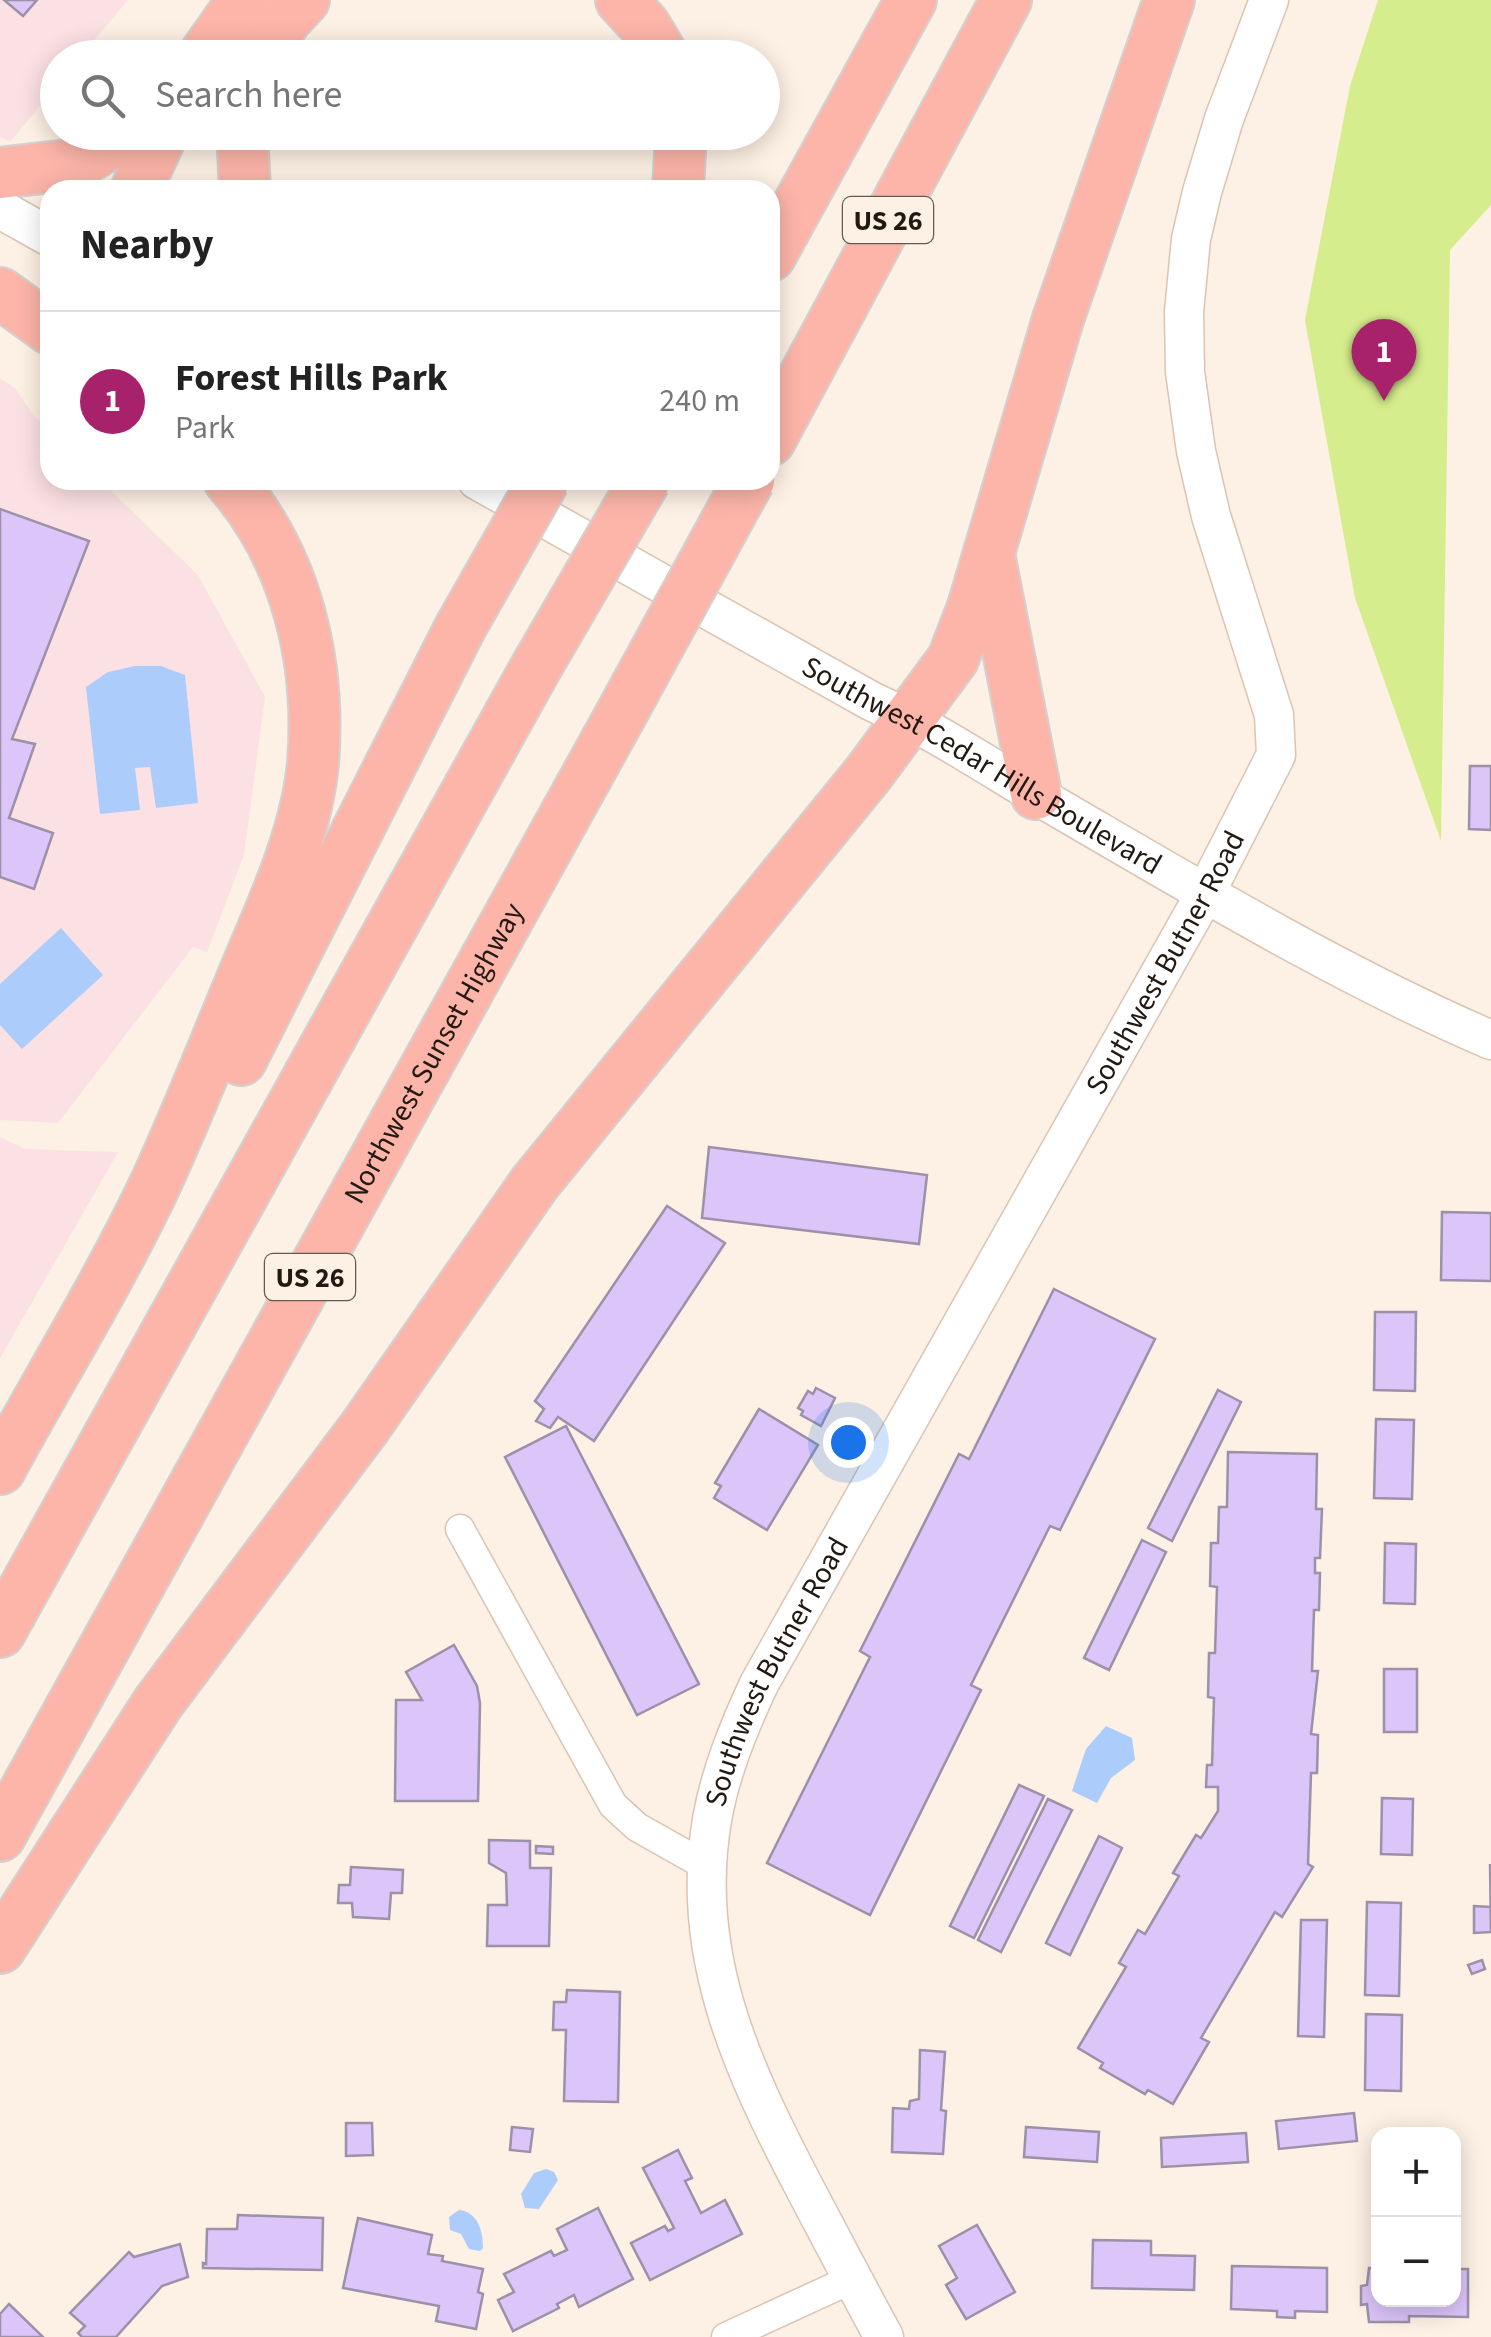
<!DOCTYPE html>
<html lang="en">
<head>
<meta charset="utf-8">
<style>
  :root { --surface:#fff; --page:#f6f6f6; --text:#222; --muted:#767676; --line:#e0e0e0; --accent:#a7216b }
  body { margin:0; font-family:"Source Sans 3",sans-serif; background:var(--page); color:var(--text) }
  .controls { position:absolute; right:30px; bottom:30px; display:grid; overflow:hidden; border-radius:20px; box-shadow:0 5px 25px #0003 }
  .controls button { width:90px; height:90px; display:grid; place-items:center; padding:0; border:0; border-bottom:2px solid var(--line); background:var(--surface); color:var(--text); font:50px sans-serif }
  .you { position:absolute; left:848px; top:1442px; width:35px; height:35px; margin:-25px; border:8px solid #fff; border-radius:50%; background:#1a73e8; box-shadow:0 0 0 15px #1a73e833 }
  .badge { display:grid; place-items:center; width:65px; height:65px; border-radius:50%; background:var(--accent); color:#fff; font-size:32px; font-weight:700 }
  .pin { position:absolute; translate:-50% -82px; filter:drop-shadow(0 2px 5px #0008) }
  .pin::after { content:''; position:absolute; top:52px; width:35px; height:30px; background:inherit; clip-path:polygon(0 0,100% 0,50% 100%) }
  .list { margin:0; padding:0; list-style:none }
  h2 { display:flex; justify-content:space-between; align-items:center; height:130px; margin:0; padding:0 40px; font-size:42px }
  h2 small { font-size:32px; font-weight:400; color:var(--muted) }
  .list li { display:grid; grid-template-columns:65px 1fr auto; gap:30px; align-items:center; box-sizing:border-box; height:180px; padding:0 40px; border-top:2px solid var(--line) }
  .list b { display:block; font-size:38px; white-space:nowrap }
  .list p { margin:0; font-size:32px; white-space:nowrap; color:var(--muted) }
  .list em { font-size:32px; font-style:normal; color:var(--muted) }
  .icon { flex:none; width:55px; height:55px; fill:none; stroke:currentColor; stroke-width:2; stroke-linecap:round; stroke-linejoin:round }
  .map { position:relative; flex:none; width:1491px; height:2337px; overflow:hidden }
  .search { position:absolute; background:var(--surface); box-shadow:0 5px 25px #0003; left:40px; top:40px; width:740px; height:110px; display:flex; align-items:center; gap:25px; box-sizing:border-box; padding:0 35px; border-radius:55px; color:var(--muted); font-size:38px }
  .panel { position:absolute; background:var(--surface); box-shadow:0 5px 25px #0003; left:40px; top:180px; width:740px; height:310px; border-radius:30px }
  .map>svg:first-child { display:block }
  .commercial { fill:#fce1e4 }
  .green { fill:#d6ed8d }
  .water { fill:#acccfb }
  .building { fill:#dbc5f9; stroke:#9b91a9; stroke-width:2.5 }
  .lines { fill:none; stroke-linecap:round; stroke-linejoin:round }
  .street-casing { stroke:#dbc4b2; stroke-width:31 }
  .secondary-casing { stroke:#dbc4b2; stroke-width:41 }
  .highway-casing { stroke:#d3d1d0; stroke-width:54 }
  .street { stroke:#fff; stroke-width:28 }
  .secondary { stroke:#fff; stroke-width:38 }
  .highway { stroke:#fdb5a9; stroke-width:50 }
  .highway-bridge-casing { stroke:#d3d1d0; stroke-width:54; stroke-linecap:butt }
  .highway-bridge { stroke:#fdb5a9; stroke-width:50 }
  .labels { text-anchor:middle; stroke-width:9; stroke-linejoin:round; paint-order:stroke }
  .shield { fill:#fdf0e4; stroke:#635a51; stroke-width:2.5 }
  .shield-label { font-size:28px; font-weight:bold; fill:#211912 }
  .street-label { font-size:30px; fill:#211912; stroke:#fdf0e4 }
</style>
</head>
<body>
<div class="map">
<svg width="1491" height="2337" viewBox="0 0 1491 2337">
  <rect width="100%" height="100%" fill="#fdf0e4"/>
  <g class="commercial">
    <polygon points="0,0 128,0 80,57 58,58 57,85 10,142 0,137"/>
    <polygon points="0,378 15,388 33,415 50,431 50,480 100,480 198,575 265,697 244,855 207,952 193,947 58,1123 0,1120"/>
    <polygon points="0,1137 25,1149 118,1152 0,1358"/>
  </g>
  <polygon class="green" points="1378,0 1491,0 1491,205 1450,250 1441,841 1355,598 1305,320 1350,86"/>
  <g class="water">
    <polygon points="135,666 161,666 185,675 198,803 156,808 150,767 135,768 140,810 100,814 86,687 108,672"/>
    <polygon points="61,928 103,975 22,1049 0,1025 0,984"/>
    <polygon points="1106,1726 1132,1738 1135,1760 1111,1778 1097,1803 1072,1791 1086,1749"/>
    <polygon points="546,2169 554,2172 558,2180 539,2209 525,2208 521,2194 534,2173"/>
    <path d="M459,2210C478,2212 483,2231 483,2248L480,2251L469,2249L461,2234L450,2230L449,2217Z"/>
  </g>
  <g class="building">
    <polygon points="4,0 37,0 23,16"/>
    <polygon points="0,509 89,541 12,739 35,744 9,818 53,833 34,889 0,877"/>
    <polygon points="1470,766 1491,766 1491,830 1469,829"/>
    <polygon points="709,1147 927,1175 919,1244 702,1218"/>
    <polygon points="667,1206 725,1243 594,1441 558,1417 550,1428 536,1421 544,1409 535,1401"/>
    <polygon points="1442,1212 1491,1213 1491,1281 1441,1280"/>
    <polygon points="1054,1289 1155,1339 1060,1530 1050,1526 971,1685 981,1690 870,1915 767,1863 870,1657 860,1651 959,1454 969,1459"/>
    <polygon points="1375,1312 1416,1312 1415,1391 1374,1390"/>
    <polygon points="816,1388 835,1398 821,1426 801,1415 803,1411 798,1408 808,1391 813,1394"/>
    <polygon points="1218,1390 1241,1402 1172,1541 1148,1528"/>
    <polygon points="759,1409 818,1445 767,1530 714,1498 721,1486 715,1483"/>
    <polygon points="1376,1419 1414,1420 1412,1499 1374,1498"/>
    <polygon points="566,1426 699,1684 637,1715 505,1457"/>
    <polygon points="1228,1452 1317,1454 1316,1509 1322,1509 1320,1558 1315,1558 1315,1573 1320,1573 1319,1610 1314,1610 1312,1671 1318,1671 1311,1734 1318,1735 1317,1773 1311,1773 1308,1864 1313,1867 1282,1917 1275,1912 1201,2038 1209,2042 1173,2104 1148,2090 1145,2094 1100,2068 1103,2063 1078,2048 1126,1967 1119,1963 1138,1930 1145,1934 1179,1876 1173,1873 1196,1835 1201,1838 1218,1811 1218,1787 1206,1787 1207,1765 1212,1765 1214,1698 1208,1697 1209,1653 1215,1653 1217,1587 1210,1586 1211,1543 1218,1543 1219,1507 1227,1507"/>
    <polygon points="1142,1540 1166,1552 1109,1670 1084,1658"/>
    <polygon points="1385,1543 1416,1544 1415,1604 1384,1603"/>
    <polygon points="454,1645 477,1686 480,1703 478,1801 395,1801 396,1700 422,1700 406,1672"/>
    <rect x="1384" y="1669" width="33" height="63"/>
    <polygon points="1019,1785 1044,1796 974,1938 950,1926"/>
    <polygon points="1382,1798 1413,1799 1412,1855 1381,1854"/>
    <polygon points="1048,1799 1072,1810 1001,1952 978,1940"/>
    <polygon points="1099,1836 1122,1848 1070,1955 1046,1943"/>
    <polygon points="489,1840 530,1841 530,1868 551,1868 549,1946 487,1946 488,1905 507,1905 506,1873 489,1863"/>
    <polygon points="536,1846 553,1847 553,1854 536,1853"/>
    <polygon points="1490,1864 1491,1932 1474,1933 1474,1906 1491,1907"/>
    <polygon points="351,1867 403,1870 402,1893 391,1893 389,1919 353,1917 352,1903 338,1903 339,1885 350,1885"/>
    <polygon points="1367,1902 1401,1903 1399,1996 1365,1995"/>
    <polygon points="1301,1920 1327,1920 1324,2037 1298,2036"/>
    <polygon points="1482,1960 1485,1969 1472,1974 1468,1965"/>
    <polygon points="567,1990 620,1992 618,2102 564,2101 566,2030 553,2030 554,2002 566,2002"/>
    <polygon points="1366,2014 1402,2015 1401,2091 1365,2090"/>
    <polygon points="920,2050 945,2052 941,2110 946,2111 943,2154 892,2152 893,2108 909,2109 910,2101 919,2099"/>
    <polygon points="1354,2113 1357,2141 1279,2149 1276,2121"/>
    <polygon points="346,2123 372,2123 373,2155 346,2156"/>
    <polygon points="512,2127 533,2129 530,2152 510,2150"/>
    <polygon points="1026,2127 1099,2132 1097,2162 1024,2157"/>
    <polygon points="1246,2133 1248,2162 1162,2167 1161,2138"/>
    <polygon points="678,2150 692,2178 685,2181 701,2213 725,2200 742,2234 650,2280 631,2243 665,2226 668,2231 674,2228 643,2168"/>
    <polygon points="598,2208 633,2279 579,2307 574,2295 557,2304 559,2308 513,2331 498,2300 514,2292 504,2274 551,2251 554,2256 567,2250 557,2229"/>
    <polygon points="238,2215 323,2218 322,2270 203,2268 203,2263 206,2264 207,2229 237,2229"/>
    <polygon points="358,2218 432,2235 428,2254 443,2256 442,2261 483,2269 478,2292 483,2294 476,2329 436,2321 439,2306 343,2288"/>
    <polygon points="977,2225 1015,2292 966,2319 946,2285 957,2278 939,2246"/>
    <polygon points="1093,2240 1151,2241 1151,2255 1195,2256 1194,2290 1092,2288"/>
    <polygon points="180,2244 188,2277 162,2286 116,2337 82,2337 78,2333 85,2326 70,2313 129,2252 134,2257"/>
    <polygon points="1232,2266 1327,2268 1327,2312 1295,2311 1295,2318 1277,2317 1277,2311 1231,2309"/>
    <polygon points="1369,2268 1378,2268 1378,2300 1454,2300 1454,2269 1468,2269 1468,2317 1409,2316 1409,2322 1369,2322 1367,2304 1361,2305 1361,2286 1367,2285"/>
    <polygon points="9,2304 43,2337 0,2337 0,2314"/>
  </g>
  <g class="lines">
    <g class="street-casing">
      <g id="street">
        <polyline points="460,1529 613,1805 637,1827 708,1867"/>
        <polyline points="726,2337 852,2279"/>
      </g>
    </g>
    <g class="secondary-casing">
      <g id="secondary">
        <polyline points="0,209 50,237"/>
        <path id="s1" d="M477,480L871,701C935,730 994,770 1055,806C1196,888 1342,976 1491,1040"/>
        <path id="s2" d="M884,2337C856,2286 829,2234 802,2183C742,2068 689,1954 712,1820C720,1773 739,1727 759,1684L1206,892L1276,755L1274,715L1211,516L1196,451L1185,372L1184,312L1191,239L1202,192L1224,119L1269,0"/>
      </g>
    </g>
    <g class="highway-casing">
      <g id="highway">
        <polyline points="621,0 645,26 664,58"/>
        <polyline points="202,58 243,0"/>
        <polyline points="261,58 286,19 304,0"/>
        <polyline points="242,132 245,190"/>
        <polyline points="0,173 77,164 128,132"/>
        <polyline points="136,190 163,132"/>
        <polyline points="678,190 681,132"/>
        <polyline points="770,256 911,0"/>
        <polyline points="0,293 50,329"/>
        <polyline points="770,440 1006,0"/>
        <polyline points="990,559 1036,794"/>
        <polyline points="241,1060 460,628"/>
        <path d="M0,1469C50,1377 108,1283 153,1189C185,1120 213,1049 242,979C270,911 306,838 313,763C321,663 297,558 229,480"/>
        <polyline points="0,1632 535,669"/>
        <path id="s3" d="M0,1836L619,718"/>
        <polyline points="0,1948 158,1703 365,1427 534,1184 868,774 953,659 973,607 1058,319 1169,0"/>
      </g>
    </g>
    <use href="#street" class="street"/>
    <use href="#secondary" class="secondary"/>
    <use href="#highway" class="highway"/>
    <g class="highway-bridge-casing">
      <g id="highway-bridge">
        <polyline points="460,628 544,480"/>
        <polyline points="535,669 645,480"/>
        <polyline points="619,718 749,480"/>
      </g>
    </g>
    <use href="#highway-bridge" class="highway-bridge"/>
  </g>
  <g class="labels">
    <g class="shield">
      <rect x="843" y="197" width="90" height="46" rx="8"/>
      <rect x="265" y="1254" width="90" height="46" rx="8"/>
    </g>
    <g class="shield-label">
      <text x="888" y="230">US 26</text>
      <text x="310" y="1287">US 26</text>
    </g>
    <g class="street-label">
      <text dy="10" stroke="none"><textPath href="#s1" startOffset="580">Southwest Cedar Hills Boulevard</textPath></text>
      <text dy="10" stroke="none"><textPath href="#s2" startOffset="1528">Southwest Butner Road</textPath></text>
      <text dy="10" stroke="none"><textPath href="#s3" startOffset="895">Northwest Sunset Highway</textPath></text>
      <text dy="10" stroke="none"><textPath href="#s2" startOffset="718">Southwest Butner Road</textPath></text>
    </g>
  </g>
</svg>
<div class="controls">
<button>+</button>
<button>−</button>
</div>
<div class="you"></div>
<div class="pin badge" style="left:1384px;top:401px">1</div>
<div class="search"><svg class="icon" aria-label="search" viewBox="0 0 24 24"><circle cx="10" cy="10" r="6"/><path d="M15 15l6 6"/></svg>Search here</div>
<section class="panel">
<h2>Nearby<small></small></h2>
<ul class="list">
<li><span class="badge">1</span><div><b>Forest Hills Park</b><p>Park</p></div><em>240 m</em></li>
</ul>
</section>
</div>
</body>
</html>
